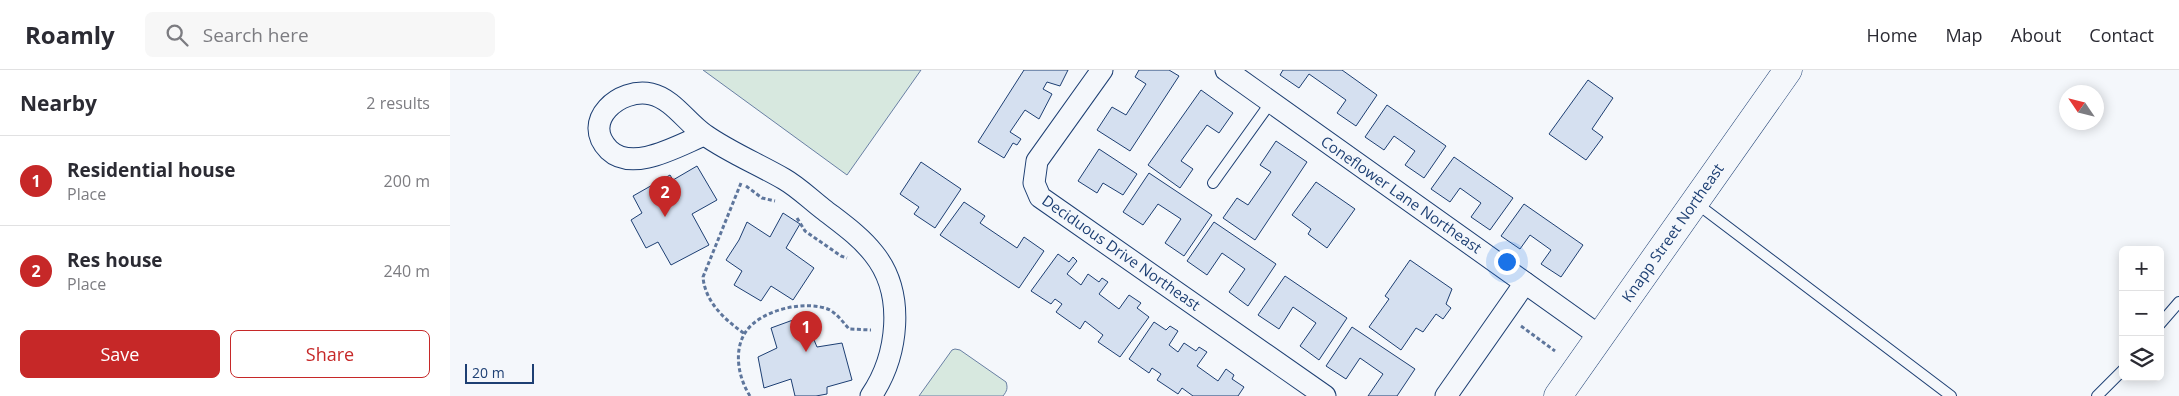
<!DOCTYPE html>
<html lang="en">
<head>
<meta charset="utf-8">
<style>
  :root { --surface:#fff; --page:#f7f7f7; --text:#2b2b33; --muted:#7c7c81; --line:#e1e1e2; --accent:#c62828 }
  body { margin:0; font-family:"Open Sans",sans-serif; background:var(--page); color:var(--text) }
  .controls { position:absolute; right:15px; bottom:15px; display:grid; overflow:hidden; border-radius:8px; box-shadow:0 2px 12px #0003 }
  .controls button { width:45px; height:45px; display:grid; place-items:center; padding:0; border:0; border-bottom:1px solid var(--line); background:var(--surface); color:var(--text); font:25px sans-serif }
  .compass { position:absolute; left:1609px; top:15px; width:45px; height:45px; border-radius:50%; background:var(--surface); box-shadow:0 2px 12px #0003; rotate:305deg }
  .scale { position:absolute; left:15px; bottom:12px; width:69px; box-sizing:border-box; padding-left:5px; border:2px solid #1d3f73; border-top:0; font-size:14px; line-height:18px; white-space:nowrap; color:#1d3f73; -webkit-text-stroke:4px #f4f7fb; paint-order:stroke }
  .you { position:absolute; left:1056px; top:191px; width:18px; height:18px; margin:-12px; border:4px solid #fff; border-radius:50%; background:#1a73e8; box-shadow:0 0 0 8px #1a73e833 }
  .badge { display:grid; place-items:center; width:32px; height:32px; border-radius:50%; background:var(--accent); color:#fff; font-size:16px; font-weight:700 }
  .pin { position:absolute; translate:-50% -41px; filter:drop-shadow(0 1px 2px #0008) }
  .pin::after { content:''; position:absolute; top:26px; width:18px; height:15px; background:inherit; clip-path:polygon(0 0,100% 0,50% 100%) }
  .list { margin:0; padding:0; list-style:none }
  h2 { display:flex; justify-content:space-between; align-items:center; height:65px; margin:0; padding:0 20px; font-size:21px }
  h2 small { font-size:16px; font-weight:400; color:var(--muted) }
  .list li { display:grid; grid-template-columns:32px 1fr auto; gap:15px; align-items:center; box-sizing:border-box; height:90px; padding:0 20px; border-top:1px solid var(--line) }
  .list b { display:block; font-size:19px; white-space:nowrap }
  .list p { margin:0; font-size:16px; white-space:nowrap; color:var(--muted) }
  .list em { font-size:16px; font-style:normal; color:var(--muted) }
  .actions { display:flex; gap:10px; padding:15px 20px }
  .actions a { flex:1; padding:11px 0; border:1px solid var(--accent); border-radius:8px; text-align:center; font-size:18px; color:var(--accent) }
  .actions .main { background:var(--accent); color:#fff }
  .icon { flex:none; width:28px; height:28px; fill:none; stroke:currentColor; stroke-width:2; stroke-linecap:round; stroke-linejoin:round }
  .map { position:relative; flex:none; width:1729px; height:326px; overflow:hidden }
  header { display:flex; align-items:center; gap:30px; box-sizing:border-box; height:70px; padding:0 25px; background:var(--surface); border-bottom:1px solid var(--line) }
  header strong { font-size:24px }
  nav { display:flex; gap:28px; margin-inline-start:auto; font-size:18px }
  .search { width:350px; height:45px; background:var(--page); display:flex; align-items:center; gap:12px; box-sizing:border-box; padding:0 18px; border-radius:8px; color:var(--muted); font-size:19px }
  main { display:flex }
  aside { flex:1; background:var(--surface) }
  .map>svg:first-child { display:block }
  .green { fill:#d7e8df; stroke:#687fa3 }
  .building { fill:#d5e0f0; stroke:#1d3f73 }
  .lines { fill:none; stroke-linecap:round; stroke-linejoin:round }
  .lane-casing { stroke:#1d3f73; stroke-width:12 }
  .street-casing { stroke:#1d3f73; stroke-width:23 }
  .secondary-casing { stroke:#1d3f73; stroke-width:29 }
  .path { stroke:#5e769c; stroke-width:3; stroke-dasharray:4 2.5; stroke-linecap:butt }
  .lane { stroke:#f4f7fb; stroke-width:10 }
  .street { stroke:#f4f7fb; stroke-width:21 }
  .secondary { stroke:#f4f7fb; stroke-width:28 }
  .labels { text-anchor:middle; stroke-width:4; stroke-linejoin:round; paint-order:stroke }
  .street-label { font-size:15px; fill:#1d3f73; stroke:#f4f7fb }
</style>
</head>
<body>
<header>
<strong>Roamly</strong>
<div class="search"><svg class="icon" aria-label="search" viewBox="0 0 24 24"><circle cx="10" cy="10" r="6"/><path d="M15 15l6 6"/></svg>Search here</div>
<nav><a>Home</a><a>Map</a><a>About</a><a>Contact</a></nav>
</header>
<main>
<aside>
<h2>Nearby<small>2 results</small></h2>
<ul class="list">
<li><span class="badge">1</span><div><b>Residential house</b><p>Place</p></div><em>200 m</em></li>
<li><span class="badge">2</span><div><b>Res house</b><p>Place</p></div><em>240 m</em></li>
</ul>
<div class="actions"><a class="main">Save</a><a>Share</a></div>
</aside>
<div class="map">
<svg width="1729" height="326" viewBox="0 0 1729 326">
  <rect width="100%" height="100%" fill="#f4f7fb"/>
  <g class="green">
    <polygon points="253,0 471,0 397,105"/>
    <path d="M505,279L510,280L556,312C558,318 557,321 553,326H469L502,280Z"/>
  </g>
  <g class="building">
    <polygon points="574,0 618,0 610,16 597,12 593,19 602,24 589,49 575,40 560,62 571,69 567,75 563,73 554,88 528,72"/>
    <polygon points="689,0 719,0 729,6 680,81 647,60 662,37 676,45 696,14 685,7"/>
    <polygon points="833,0 892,0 927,25 906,56 887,43 896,30 859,4 849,18 830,5"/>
    <polygon points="1138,10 1163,28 1142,59 1153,67 1136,90 1099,64"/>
    <polygon points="751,20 783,43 769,63 757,55 731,91 743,99 730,118 698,95"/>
    <polygon points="937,35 996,76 974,108 955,95 965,81 944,66 934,80 915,67"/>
    <polygon points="826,71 857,92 805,170 773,148 787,128 798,135 821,102 810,95"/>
    <polygon points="649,79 687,104 673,125 653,113 647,123 628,111"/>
    <polygon points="1004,87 1063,128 1040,160 1021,147 1031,133 1010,118 1000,132 981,119"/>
    <polygon points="471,92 511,119 485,158 464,144 469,137 450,124"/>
    <polygon points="247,96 267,130 242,144 259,175 221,195 208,172 196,178 181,150 192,143 183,126 220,105 223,110"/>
    <polygon points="699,103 762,145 734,186 715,173 731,149 708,134 693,155 673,142"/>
    <polygon points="866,112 905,139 877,178 858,164 861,159 842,145"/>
    <polygon points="514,132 535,146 530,153 567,178 574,167 594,181 569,218 490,165"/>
    <polygon points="1074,134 1133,175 1111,207 1091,194 1101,180 1080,165 1070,179 1051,166"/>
    <polygon points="333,143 350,154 336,178 364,198 343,230 321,216 311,231 284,215 292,201 276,190 289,170 297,152 320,167"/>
    <polygon points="764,152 826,194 798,236 779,222 795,199 772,183 757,205 737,191"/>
    <polygon points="608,184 619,192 623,187 627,191 617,204 631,215 638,204 649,212 652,208 658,212 649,224 669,239 679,225 691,233 687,238 699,247 670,287 648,272 653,265 635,251 630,259 606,242 612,234 605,229 601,234 581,221"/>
    <polygon points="960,190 1002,219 996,234 1001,238 993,249 986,244 973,262 966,258 951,280 919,257 939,229 935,226"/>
    <polygon points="835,206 897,248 869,290 850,276 866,253 843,237 829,259 808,245"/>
    <polygon points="354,246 367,277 392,273 402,310 377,317 377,324 366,326 345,326 341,309 314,318 308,287 327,278 321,258"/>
    <polygon points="704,252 716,260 720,256 728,261 719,275 728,282 734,273 746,281 749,277 757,282 747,296 768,311 776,299 784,305 782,309 794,317 788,326 743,326 732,318 728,324 707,310 711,304 702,298 699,303 679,289"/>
    <polygon points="902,257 965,299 947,326 918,326 933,304 910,288 896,309 876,296"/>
  </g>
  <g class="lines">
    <g class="lane-casing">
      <g id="lane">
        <polyline points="763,113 821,32"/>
        <polyline points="1246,133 1501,326"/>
        <polyline points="1710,254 1729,232"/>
        <polyline points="1647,326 1673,300"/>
      </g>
    </g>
    <g class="street-casing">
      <g id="street">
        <polyline points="652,0 587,91 584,113 590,127 875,326"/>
        <polyline points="776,0 1151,267"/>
        <path d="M254,65C229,75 183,103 159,80C130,51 170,17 201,24C223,29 237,53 255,65C279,82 308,94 334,109C348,117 360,129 373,139C391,153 410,166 424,184C456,224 448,286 421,326"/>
        <polyline points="996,326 1075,213"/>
      </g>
    </g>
    <g class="secondary-casing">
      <polyline id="secondary" points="1108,326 1338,0"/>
    </g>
    <g class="path">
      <path d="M291,113L253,207C255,232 275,250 295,264"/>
      <polyline points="296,116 312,128 325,131"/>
      <polyline points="347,148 355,161 391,186 397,188"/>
      <polyline points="1071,256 1105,281"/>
      <path d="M300,326C289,309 283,282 295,263C309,240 356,229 380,240C388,245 393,252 399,259L421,260"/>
    </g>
    <use href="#lane" class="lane"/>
    <use href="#street" class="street"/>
    <use href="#secondary" class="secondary"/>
  </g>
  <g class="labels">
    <g class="street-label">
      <text transform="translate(951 125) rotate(35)" y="5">Coneflower Lane Northeast</text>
      <text transform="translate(1223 163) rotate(-55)" y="5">Knapp Street Northeast</text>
      <text transform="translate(671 183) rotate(35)" y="5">Deciduous Drive Northeast</text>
    </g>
  </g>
</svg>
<div class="controls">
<button>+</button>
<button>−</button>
<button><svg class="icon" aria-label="layers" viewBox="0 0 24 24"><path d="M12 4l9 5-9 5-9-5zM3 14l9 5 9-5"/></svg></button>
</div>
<svg class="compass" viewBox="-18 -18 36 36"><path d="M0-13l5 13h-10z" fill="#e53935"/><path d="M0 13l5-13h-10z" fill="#7c7c81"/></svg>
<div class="scale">20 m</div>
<div class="you"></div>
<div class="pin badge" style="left:356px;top:282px">1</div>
<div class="pin badge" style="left:215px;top:147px">2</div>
</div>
</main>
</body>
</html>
